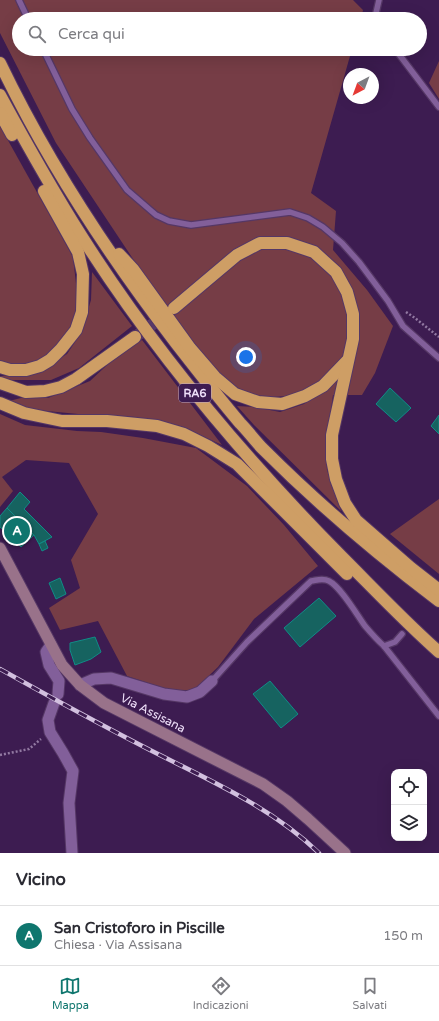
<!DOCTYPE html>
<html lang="it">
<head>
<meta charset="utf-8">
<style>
  :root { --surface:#fff; --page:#f7f7f7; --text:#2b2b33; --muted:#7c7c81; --line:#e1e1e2; --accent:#0f766e }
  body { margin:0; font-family:"Varela Round",sans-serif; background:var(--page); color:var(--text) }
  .controls { position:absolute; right:12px; bottom:12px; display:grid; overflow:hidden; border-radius:8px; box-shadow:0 4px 16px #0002 }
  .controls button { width:36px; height:36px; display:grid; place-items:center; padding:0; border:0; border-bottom:1px solid var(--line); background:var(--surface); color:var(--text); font:20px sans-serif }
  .compass { position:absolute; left:343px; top:68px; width:36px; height:36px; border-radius:50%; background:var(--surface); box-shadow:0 4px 16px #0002; rotate:221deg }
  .you { position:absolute; left:246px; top:357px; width:14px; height:14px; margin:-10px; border:3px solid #fff; border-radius:50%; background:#1a73e8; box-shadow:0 0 0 6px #1a73e833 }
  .badge { display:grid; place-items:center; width:26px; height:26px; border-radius:50%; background:var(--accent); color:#fff; font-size:13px; font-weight:700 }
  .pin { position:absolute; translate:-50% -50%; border:2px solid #fff; box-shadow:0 1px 4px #0006 }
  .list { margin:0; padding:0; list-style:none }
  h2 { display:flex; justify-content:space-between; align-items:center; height:52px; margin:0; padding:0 16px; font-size:17px }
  h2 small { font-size:13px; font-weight:400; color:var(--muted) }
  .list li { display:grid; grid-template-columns:26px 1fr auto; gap:12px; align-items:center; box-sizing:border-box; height:60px; padding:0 16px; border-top:1px solid var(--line) }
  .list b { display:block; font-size:15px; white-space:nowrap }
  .list p { margin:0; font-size:13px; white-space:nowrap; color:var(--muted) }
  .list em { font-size:13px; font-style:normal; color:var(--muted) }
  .icon { flex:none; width:22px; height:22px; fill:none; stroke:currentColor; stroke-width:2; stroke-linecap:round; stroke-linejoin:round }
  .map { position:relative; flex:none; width:439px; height:853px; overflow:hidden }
  .search { position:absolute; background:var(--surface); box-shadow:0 4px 16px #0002; left:12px; right:12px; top:12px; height:44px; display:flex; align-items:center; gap:10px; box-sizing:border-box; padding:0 14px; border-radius:22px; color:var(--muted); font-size:15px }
  .sheet { height:112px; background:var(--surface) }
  nav { display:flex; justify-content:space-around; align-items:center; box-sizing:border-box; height:56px; border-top:1px solid var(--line); background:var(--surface); font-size:11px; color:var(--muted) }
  nav a { display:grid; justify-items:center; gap:2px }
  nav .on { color:var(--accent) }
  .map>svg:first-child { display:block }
  .green { fill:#763d46 }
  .building { fill:#166360; stroke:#108c87 }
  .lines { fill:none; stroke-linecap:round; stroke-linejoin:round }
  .motorway-tunnel { stroke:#58396a; stroke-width:12; stroke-dasharray:12 6; stroke-linecap:butt }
  .service-casing { stroke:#553765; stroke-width:8 }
  .minor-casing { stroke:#553765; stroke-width:13 }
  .secondary-casing { stroke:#553765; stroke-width:13 }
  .motorway-casing { stroke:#553765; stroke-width:14 }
  .path { stroke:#9279a2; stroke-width:2.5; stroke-dasharray:2 2; stroke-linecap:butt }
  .service { stroke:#825f9a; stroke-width:5.5 }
  .minor { stroke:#825f9a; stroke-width:11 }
  .secondary { stroke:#99728a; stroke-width:11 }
  .motorway { stroke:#ce9e65; stroke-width:12 }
  .rail-casing { stroke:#d2c0df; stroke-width:4.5 }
  .rail { stroke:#3d1c51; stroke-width:3; stroke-dasharray:9; stroke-linecap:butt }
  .labels { text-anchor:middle; stroke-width:3.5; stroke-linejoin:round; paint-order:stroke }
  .shield { fill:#3d1c51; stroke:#baa5c7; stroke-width:1 }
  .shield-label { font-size:11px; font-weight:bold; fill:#efe0fa }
  .street-label { font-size:12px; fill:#efe0fa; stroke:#3d1c51 }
</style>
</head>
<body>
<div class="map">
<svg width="439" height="853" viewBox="0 0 439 853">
  <rect width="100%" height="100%" fill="#3d1c51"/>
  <g class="green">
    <polygon points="0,0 353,0 363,10 361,19 19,19 19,49 352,49 311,193 336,211 333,250 367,290 393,326 375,373 362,395 333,395 326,446 327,470 341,511 254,425 237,406 255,407 280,412 304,404 320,393 263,398 231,385 195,346 147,280 56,143 0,33"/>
    <polygon points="439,61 439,99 429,83"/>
    <polygon points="0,126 73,257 79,310 66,337 47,358 23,366 0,363"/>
    <polygon points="92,272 132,326 79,368 51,380 5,380 0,377 0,376 22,375 48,366 67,354 81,333 91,300"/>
    <polygon points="142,340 222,445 180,426 135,417 78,414 26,409 9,401 25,397 48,398 90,381 120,353"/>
    <polygon points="0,414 25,425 77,431 101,432 143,438 196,448 247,486 284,525 318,566 254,619 218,667 194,690 169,690 127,676 98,621 60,630 49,608 80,588 71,560 98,514 69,463 26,460 2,477 13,491 0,507"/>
    <polygon points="439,499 439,574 390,534"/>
  </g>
  <g class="building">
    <polygon points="390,388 411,408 396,422 376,404"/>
    <polygon points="439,415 439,434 431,426"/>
    <polygon points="20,492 30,502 24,509 52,537 39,544 34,535 7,508"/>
    <polygon points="7,508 34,535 21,547 0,527 0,516"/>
    <polygon points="45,541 48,548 42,551 39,544"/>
    <polygon points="60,578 66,594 56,599 49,583"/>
    <polygon points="319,598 336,616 300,647 284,628"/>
    <polygon points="95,637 101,652 91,659 75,665 70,650 70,643"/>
    <polygon points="270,681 298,714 281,728 253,694"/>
  </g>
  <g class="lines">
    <polyline class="motorway-tunnel" points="135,337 167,314"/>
    <g class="service-casing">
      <g id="service">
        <polyline points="19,0 28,19"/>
        <polyline points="378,19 376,13 379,0"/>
        <polyline points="43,49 72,109 90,138 127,190 156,215 169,221 191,225 290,212 308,218 323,227 342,243 359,262 388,301 403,326 439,358"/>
        <polyline points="395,49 439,107"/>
        <polyline points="384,646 395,642 402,634"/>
        <path d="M212,681L247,642L311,581C318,580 323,578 329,581C341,587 357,615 365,626C371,633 377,640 384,646L439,716"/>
      </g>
    </g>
    <g class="minor-casing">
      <g id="minor">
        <polyline points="51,645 46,652 49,665 59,681 58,694"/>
        <polyline points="80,685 94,679 111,678 164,694 187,697 200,692 212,681"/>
        <polyline points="54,703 48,720 50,732 63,753 73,771 69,803 72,853"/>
      </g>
    </g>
    <g class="secondary-casing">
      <polyline id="secondary" points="0,548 62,665 80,685 104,703 263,784 287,801 308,819 345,853"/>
    </g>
    <g class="motorway-casing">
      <g id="motorway">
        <path d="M0,63C47,161 110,257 176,343C197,370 218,397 240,423C248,431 255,441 263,449C318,504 377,554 439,601"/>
        <path d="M0,95C26,143 53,191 82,237C155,352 246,460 342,557C374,589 405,622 439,652"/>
        <polyline points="0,113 12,135"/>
        <polyline points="119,254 133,269 190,348 215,377 235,394 258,402 282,404 305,396 323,386 347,361"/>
        <polyline points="174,308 237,255 260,243 287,243 314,252 336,272 347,292 353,314 353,339 332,435 332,459 336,479 345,503 356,520 411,568 439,590"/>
        <polyline points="0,367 10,370 26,370 40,366 50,360 61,349 76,330 82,312 83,274 78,252 44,191"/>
        <polyline points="0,383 26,392 45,391 61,387 76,379 135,337"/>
        <polyline points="0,403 24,413 62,421 107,421 157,426 184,434 208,446 237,464 347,574"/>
      </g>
    </g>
    <g class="path">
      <polyline points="406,312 415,318 439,337"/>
      <polyline points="0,755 29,749 41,739"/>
    </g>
    <use href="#service" class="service"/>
    <use href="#minor" class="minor"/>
    <use href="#secondary" class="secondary"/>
    <use href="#motorway" class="motorway"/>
    <g class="rail-casing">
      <path id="rail" d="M0,669C50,697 99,724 150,750C209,780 271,807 319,853"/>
    </g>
    <use href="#rail" class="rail"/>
  </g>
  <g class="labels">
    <rect class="shield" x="179" y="384" width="32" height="18" rx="3"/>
    <g class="shield-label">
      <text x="195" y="397">RA6</text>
    </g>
    <g class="street-label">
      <text transform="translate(153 713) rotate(27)" y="4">Via Assisana</text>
    </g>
  </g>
</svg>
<div class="controls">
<button><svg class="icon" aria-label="locate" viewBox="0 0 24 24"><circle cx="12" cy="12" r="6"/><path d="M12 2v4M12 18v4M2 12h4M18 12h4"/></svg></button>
<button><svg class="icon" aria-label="layers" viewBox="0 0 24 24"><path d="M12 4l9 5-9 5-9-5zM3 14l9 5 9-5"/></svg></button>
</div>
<svg class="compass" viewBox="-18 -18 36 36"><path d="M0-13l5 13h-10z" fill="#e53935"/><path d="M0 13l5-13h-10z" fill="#7c7c81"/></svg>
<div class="you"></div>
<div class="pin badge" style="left:17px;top:531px">A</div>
<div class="search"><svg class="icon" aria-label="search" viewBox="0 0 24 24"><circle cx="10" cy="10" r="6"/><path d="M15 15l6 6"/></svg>Cerca qui</div>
</div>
<section class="sheet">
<h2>Vicino<small></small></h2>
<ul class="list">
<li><span class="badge">A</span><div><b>San Cristoforo in Piscille</b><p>Chiesa · Via Assisana</p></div><em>150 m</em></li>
</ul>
</section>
<nav>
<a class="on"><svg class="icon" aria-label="map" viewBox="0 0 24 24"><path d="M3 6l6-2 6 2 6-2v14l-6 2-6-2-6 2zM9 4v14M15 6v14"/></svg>Mappa</a>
<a><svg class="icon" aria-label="directions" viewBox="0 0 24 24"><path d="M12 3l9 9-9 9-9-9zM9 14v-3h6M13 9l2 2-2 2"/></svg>Indicazioni</a>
<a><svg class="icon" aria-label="saved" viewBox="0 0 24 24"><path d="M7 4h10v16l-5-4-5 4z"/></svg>Salvati</a>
</nav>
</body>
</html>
